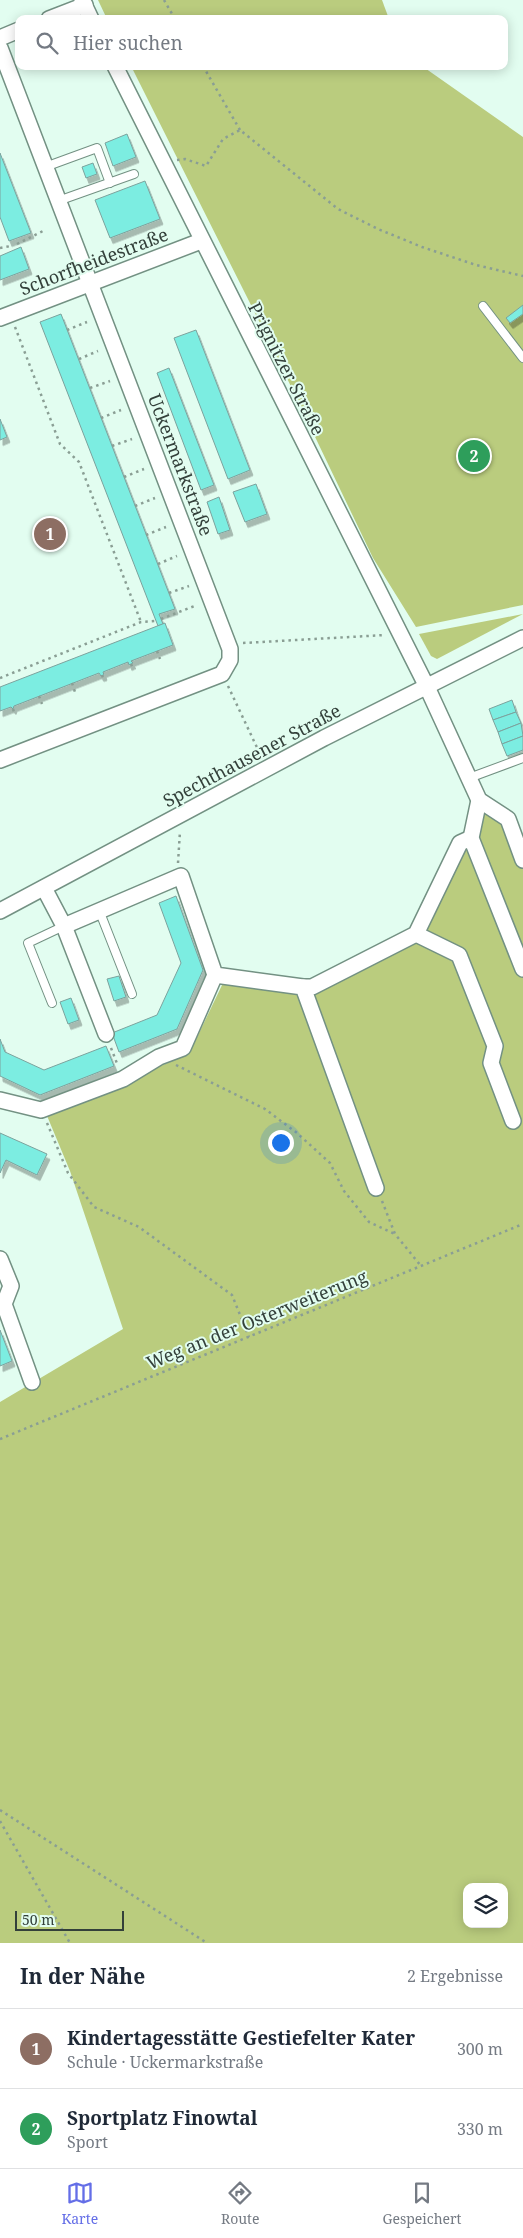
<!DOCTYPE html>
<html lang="de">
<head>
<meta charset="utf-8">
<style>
  :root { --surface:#fff; --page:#f2f2f3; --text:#1f2937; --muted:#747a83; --line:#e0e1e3; --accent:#646ee7 }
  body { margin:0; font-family:"Noto Serif",serif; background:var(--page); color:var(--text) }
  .controls { position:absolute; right:15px; bottom:15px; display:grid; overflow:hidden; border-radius:10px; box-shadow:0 2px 12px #0003 }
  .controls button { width:45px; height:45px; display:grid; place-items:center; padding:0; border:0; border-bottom:1px solid var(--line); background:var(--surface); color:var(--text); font:25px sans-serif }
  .scale { position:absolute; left:15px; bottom:12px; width:109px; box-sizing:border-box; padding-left:5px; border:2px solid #33403a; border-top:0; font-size:14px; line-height:18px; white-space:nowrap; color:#33403a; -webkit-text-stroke:4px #e2fdf0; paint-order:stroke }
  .you { position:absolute; left:280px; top:1142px; width:18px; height:18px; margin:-12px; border:4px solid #fff; border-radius:50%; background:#1a73e8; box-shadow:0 0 0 8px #1a73e833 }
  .badge { display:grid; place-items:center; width:32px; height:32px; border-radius:50%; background:var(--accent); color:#fff; font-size:16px; font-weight:700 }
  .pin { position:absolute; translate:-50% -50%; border:2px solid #fff; box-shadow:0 1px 5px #0006 }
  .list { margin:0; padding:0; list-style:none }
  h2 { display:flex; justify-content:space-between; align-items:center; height:65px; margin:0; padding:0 20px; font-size:21px }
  h2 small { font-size:16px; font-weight:400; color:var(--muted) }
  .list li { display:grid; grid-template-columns:32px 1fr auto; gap:15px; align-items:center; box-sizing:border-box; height:80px; padding:0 20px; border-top:1px solid var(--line) }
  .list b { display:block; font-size:19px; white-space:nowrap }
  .list p { margin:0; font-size:16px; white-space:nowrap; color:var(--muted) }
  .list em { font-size:16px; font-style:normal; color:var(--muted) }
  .icon { flex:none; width:28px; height:28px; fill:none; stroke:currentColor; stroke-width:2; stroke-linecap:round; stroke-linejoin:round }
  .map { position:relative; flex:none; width:523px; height:1943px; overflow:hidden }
  .search { position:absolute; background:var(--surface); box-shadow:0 2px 12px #0003; left:15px; right:15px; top:15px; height:55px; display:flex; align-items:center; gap:12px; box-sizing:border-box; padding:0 18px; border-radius:10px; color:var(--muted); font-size:19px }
  .sheet { height:225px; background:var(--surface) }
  nav { display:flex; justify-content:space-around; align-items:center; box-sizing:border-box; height:70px; border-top:1px solid var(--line); background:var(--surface); font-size:14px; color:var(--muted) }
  nav a { display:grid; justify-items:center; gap:2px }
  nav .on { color:var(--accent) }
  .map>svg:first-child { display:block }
  .green { fill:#bacc7e; fill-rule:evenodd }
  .building { fill:#7cede1; stroke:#7ca29d; filter:url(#shadow) }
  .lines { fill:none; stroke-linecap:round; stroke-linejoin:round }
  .lane-casing { stroke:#739183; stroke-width:10 }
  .street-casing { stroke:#739183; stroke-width:18 }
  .path { stroke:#8a9e94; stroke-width:2.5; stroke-dasharray:2.5 4; stroke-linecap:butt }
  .lane { stroke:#fff; stroke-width:8 }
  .street { stroke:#fff; stroke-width:15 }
  .labels { text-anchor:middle; stroke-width:4; stroke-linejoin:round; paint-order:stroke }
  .street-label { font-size:18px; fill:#33403a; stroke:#e2fdf0 }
</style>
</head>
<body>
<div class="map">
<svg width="523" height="1943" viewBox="0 0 523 1943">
  <defs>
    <filter id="shadow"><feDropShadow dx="3" dy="5.5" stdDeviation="0" flood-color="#0004"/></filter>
  </defs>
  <rect width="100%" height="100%" fill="#e2fdf0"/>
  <g class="green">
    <polygon points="98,0 382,0 389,19 107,19"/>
    <polygon points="131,66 422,66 523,137 523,605 416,627 373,558 273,349"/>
    <polygon points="523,614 437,659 431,656 419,634"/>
    <path d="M479,800L508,819L523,860V1943H0V1402L123,1329L70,1171L45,1111L125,1081L189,1054L223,983L312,987L416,934L460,843ZM467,1887H504V1924H467Z"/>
  </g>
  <g class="building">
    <polygon points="127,134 136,157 113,166 105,143"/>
    <polygon points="0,153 31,233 9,241 0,217"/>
    <polygon points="93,163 97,174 86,178 82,167"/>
    <polygon points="145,181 160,219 110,238 95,200"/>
    <polygon points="21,247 29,269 0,280 0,256"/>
    <polygon points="523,305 523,314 510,323 506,318"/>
    <polygon points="61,314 175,609 159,614 163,624 158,626 40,322"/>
    <polygon points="196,330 250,470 228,479 174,338"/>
    <polygon points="169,368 214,485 201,490 157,373"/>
    <polygon points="0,419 7,437 0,440"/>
    <polygon points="256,484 267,514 245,522 233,492"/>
    <polygon points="219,497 230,530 218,534 207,502"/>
    <polygon points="165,623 173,645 131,661 133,663 129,665 128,662 103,672 104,675 101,676 99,673 14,706 13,709 11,707 0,711 0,687"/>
    <polygon points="512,700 516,712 493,720 489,709"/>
    <polygon points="516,712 521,723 498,732 493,720"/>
    <polygon points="521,723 523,736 502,744 498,732"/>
    <polygon points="523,736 523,750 507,756 502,744"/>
    <polygon points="176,896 203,970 177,1029 119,1052 112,1033 157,1015 181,963 159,903"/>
    <polygon points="119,976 126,997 114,1001 107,979"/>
    <polygon points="71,998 79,1020 68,1024 60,1002"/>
    <polygon points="0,1039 5,1052 44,1070 106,1046 114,1066 40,1095 0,1076"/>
    <polygon points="0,1133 47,1154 37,1175 6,1160 0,1173"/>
    <polygon points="0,1330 12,1361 0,1366"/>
  </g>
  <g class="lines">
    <g class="lane-casing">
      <g id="lane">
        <polyline points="45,167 97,148 110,183"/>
        <polyline points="58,201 134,174"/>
        <polyline points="483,306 523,358"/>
        <polyline points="469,778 523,758"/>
        <polyline points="99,910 132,994"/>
        <polyline points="52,1003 28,943 64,926"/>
      </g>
    </g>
    <g class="street-casing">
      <g id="street">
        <polyline points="82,0 91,19"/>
        <polyline points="49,19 85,5"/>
        <polyline points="0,38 19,30"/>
        <polyline points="0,48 230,649 230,660 222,674 0,760"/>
        <polyline points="115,66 427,687 479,800 508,819 523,860"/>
        <polyline points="0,318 201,241"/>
        <polyline points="479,800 471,838 523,969"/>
        <polyline points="44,888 64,926 106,1034"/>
        <polyline points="0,911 324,738 523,638"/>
        <polyline points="64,926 181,876 215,975 303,987 376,1188"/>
        <polyline points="416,934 459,955 495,1046 491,1063 513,1121"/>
        <polyline points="303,987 312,987 416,934 460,843 471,838"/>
        <polyline points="0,1100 41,1110 123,1079 159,1057 183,1048 215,975"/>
        <polyline points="0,1259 11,1286 4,1304 32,1382"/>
      </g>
    </g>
    <g class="path">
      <polyline points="164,0 175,19"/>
      <polyline points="203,66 240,130"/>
      <polyline points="177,160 185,159 206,166 223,139 240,130 338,209 378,229 422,247 476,265 523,276"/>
      <polyline points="17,244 43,231"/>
      <polyline points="0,248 11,246"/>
      <polyline points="15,327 60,444 79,462 141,622"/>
      <polyline points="67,330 87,322"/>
      <polyline points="79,359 98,351"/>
      <polyline points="90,388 110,381"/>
      <polyline points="101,418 121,410"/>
      <polyline points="112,446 132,439"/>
      <polyline points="124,477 144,469"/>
      <polyline points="135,506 155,498"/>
      <polyline points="146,535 166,527"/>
      <polyline points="158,564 177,556"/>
      <polyline points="169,593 189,586"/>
      <polyline points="161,619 197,605"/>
      <polyline points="243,643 385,635"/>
      <polyline points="157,651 160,659"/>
      <polyline points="131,664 133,669"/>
      <polyline points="102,675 104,681"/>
      <polyline points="0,678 141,622 156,621"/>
      <polyline points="72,683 75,692"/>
      <polyline points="228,686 261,756"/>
      <polyline points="39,696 42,704"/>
      <polyline points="13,709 15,715"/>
      <polyline points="178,863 180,831"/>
      <polyline points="111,1048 118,1066"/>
      <polyline points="176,1065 265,1109 297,1133 330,1163 344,1191 369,1222 395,1234"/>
      <polyline points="47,1123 68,1173 94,1207 139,1227 232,1295 249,1337"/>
      <polyline points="382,1201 395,1234 421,1266"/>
      <polyline points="0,1439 523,1224"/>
      <polyline points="0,1810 207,1943"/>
      <polyline points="0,1821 70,1943"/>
    </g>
    <use href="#lane" class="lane"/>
    <use href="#street" class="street"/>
  </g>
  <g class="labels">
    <g class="street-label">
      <text transform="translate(94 262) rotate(-21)" y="6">Schorfheidestraße</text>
      <text transform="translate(286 369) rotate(63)" y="6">Prignitzer Straße</text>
      <text transform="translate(180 465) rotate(69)" y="6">Uckermarkstraße</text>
      <text transform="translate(252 756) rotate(-28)" y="6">Spechthausener Straße</text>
      <text transform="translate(257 1320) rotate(-22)" y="6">Weg an der Osterweiterung</text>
    </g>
  </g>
</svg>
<div class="controls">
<button><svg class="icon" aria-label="layers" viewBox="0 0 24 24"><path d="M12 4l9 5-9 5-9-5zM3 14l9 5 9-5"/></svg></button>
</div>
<div class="scale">50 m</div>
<div class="you"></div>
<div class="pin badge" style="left:50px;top:534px;background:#8d6e63">1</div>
<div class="pin badge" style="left:474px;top:456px;background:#2e9e5b">2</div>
<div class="search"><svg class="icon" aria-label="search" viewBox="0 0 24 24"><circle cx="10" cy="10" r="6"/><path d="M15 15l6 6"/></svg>Hier suchen</div>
</div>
<section class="sheet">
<h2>In der Nähe<small>2 Ergebnisse</small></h2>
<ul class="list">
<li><span class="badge" style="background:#8d6e63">1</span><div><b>Kindertagesstätte Gestiefelter Kater</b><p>Schule · Uckermarkstraße</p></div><em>300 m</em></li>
<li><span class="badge" style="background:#2e9e5b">2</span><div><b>Sportplatz Finowtal</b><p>Sport</p></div><em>330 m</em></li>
</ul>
</section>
<nav>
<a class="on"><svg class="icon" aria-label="map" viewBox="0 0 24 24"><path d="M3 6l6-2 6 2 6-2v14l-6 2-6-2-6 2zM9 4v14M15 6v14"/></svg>Karte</a>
<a><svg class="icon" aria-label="directions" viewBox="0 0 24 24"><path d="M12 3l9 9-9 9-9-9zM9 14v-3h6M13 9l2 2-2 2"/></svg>Route</a>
<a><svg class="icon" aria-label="saved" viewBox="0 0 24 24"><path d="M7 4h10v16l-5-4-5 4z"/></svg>Gespeichert</a>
</nav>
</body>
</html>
